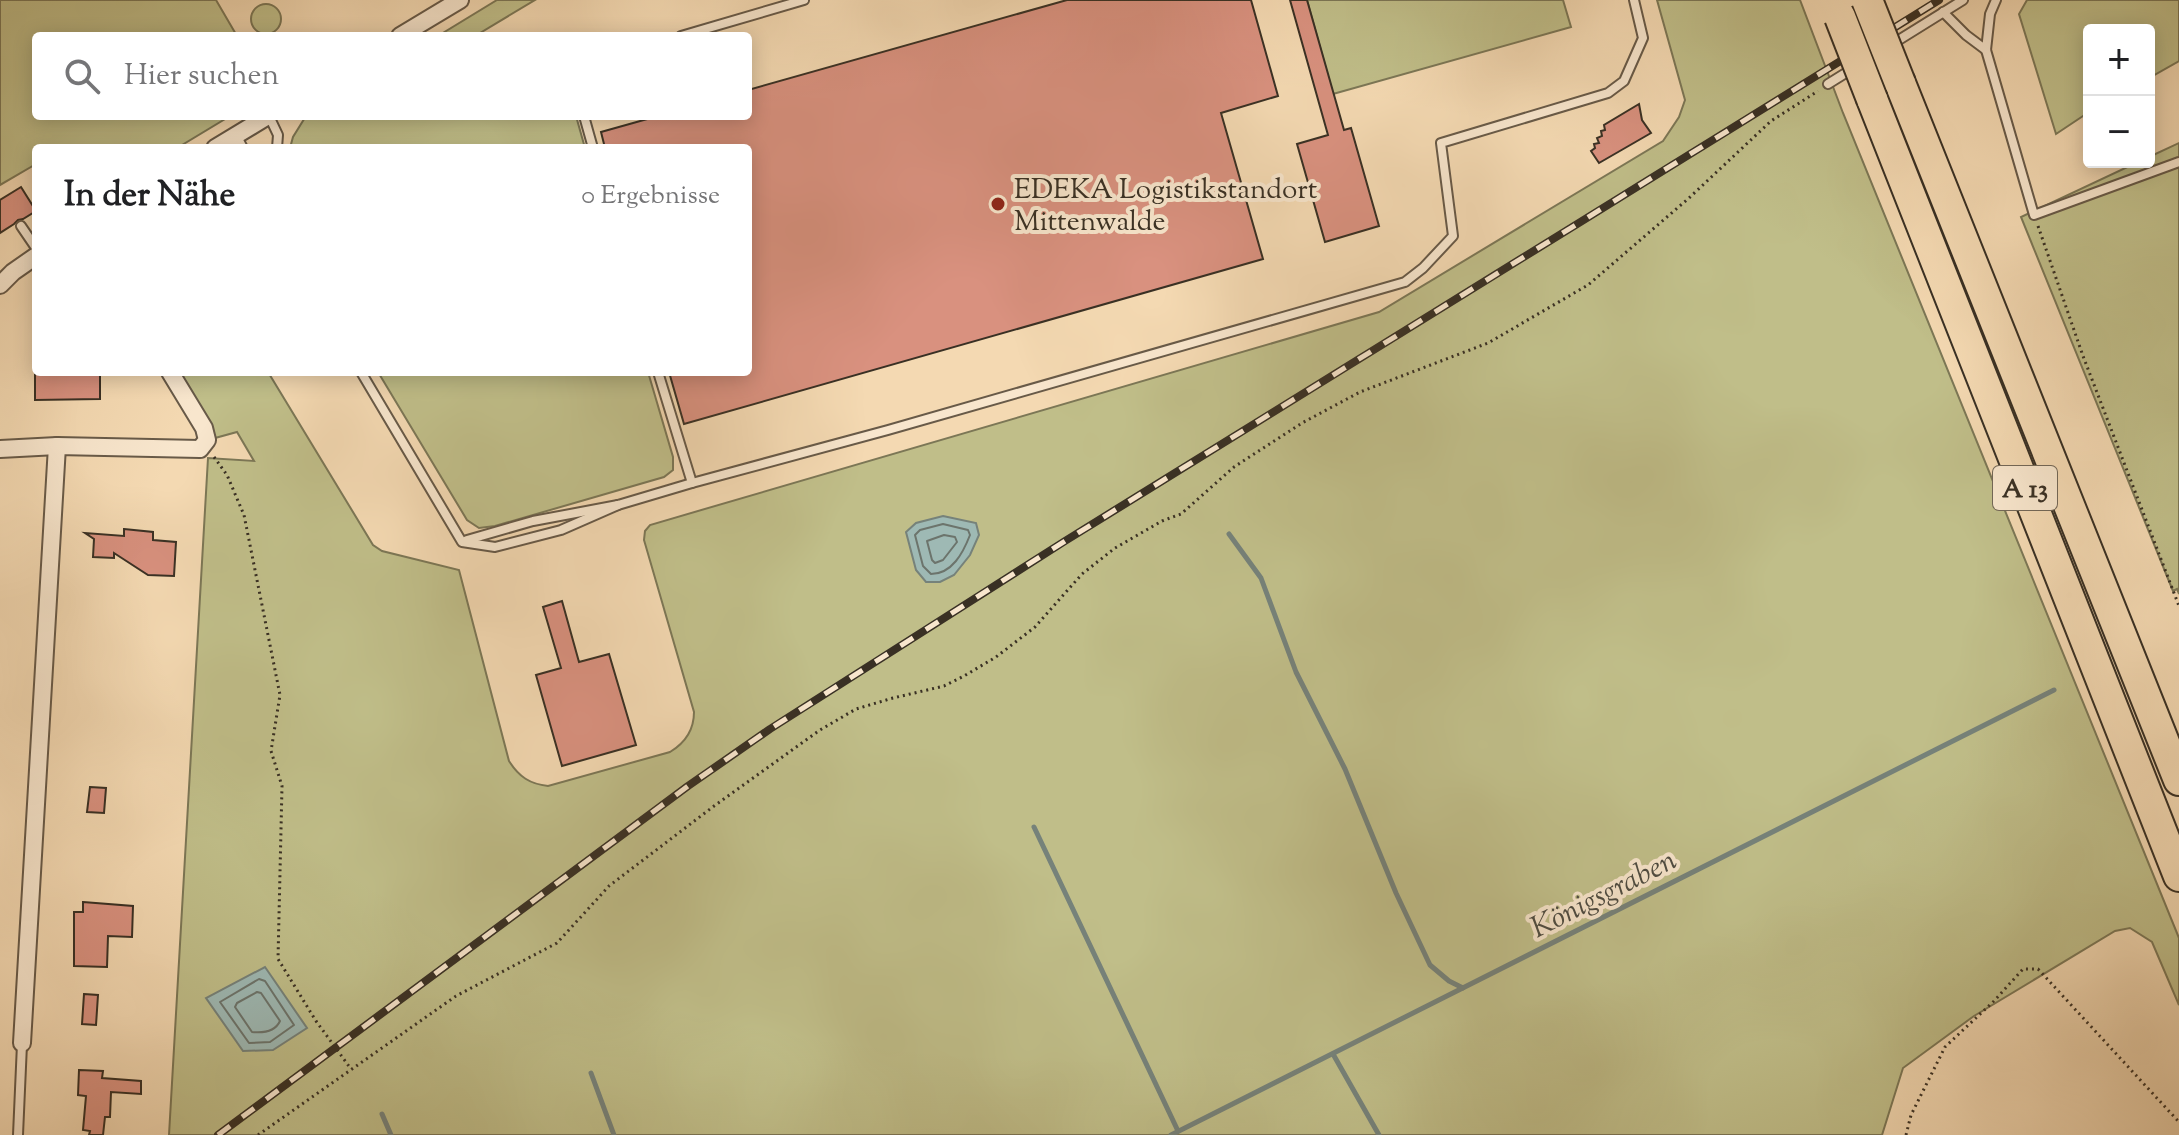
<!DOCTYPE html>
<html lang="de">
<head>
<meta charset="utf-8">
<style>
  :root { --surface:#fff; --page:#f2f2f2; --text:#202124; --muted:#757577; --line:#e0e0e0 }
  body { margin:0; font-family:"Sorts Mill Goudy",serif; background:var(--page); color:var(--text) }
  .controls { position:absolute; right:24px; top:24px; display:grid; overflow:hidden; border-radius:8px; box-shadow:0 4px 20px #0003 }
  .controls button { width:72px; height:72px; display:grid; place-items:center; padding:0; border:0; border-bottom:2px solid var(--line); background:var(--surface); color:var(--text); font:40px sans-serif }
  .list { margin:0; padding:0; list-style:none }
  h2 { display:flex; justify-content:space-between; align-items:center; height:104px; margin:0; padding:0 32px; font-size:34px }
  h2 small { font-size:26px; font-weight:400; color:var(--muted) }
  .icon { flex:none; width:44px; height:44px; fill:none; stroke:currentColor; stroke-width:2; stroke-linecap:round; stroke-linejoin:round }
  .map { position:relative; flex:none; width:2179px; height:1135px; overflow:hidden }
  .search { position:absolute; background:var(--surface); box-shadow:0 4px 20px #0003; left:32px; top:32px; width:720px; height:88px; display:flex; align-items:center; gap:20px; box-sizing:border-box; padding:0 28px; border-radius:8px; color:var(--muted); font-size:30px }
  .panel { position:absolute; background:var(--surface); box-shadow:0 4px 20px #0003; left:32px; top:144px; width:720px; height:232px; border-radius:8px }
  .map>svg:first-child { display:block }
  .green { fill:#c0be89; stroke:#7c7756; stroke-width:2 }
  .water { fill:#9eb9b4; stroke:#76827a; stroke-width:2 }
  .lines { fill:none; stroke-linecap:round; stroke-linejoin:round }
  .shore { stroke:#6c746c; stroke-width:2 }
  .stream { stroke:#76827a; stroke-width:5 }
  .building { fill:#d9917f; stroke:#393024; stroke-width:2 }
  .lane-casing { stroke:#685a48; stroke-width:12 }
  .street-casing { stroke:#685a48; stroke-width:20 }
  .highway-casing { stroke:#393024; stroke-width:34 }
  .path { stroke:#393024; stroke-width:3; stroke-dasharray:2 4; stroke-linecap:butt }
  .lane { stroke:#f8e6cd; stroke-width:8 }
  .street { stroke:#f8e6cd; stroke-width:16 }
  .highway { stroke:#f4d9b2; stroke-width:30 }
  .rail-casing { stroke:#393024; stroke-width:8 }
  .rail { stroke:#f8e6cd; stroke-width:5; stroke-dasharray:15; stroke-linecap:butt }
  .highway-bridge-casing { stroke:#393024; stroke-width:34; stroke-linecap:butt }
  .highway-bridge { stroke:#f4d9b2; stroke-width:30 }
  .poi-dot { fill:#8f2418; stroke:#f8e6cd; stroke-width:3 }
  .labels { text-anchor:middle; stroke-width:8; stroke-linejoin:round; paint-order:stroke }
  .shield { fill:#f8e6cd; stroke:#726757; stroke-width:2 }
  .shield-label { font-size:26px; font-weight:bold; fill:#393024 }
  .poi-label { font-size:28px; fill:#393024; stroke:#f8e6cd; text-anchor:start }
  .water-label { font-size:30px; font-style:italic; fill:#4d4b41; stroke:#f8e6cd }
</style>
</head>
<body>
<div class="map">
<svg width="2179" height="1135" viewBox="0 0 2179 1135">
  <rect width="100%" height="100%" fill="#f4d9b2"/>
  <filter id="stains"><feTurbulence type="fractalNoise" baseFrequency=".0025" numOctaves="4"/><feColorMatrix values="0 0 0 0 .2 0 0 0 0 .09 0 0 0 0 .02 0 0 0 .5 -.17"/></filter>
  <radialGradient id="worn" r=".72"><stop offset=".6" stop-color="#630" stop-opacity="0"/><stop offset="1" stop-color="#630" stop-opacity=".3"/></radialGradient>
  <g class="green">
    <polygon points="0,0 216,0 237,36 36,36 36,116 230,116 177,148 36,148 36,164 0,185"/>
    <polygon points="497,0 535,0 475,36 438,36"/>
    <polygon points="1307,0 1563,0 1571,27 1333,94"/>
    <path d="M1657,0H1800L1843,113L2179,938V1005L2152,942L2130,928L2115,931L1974,1016L1903,1068L1882,1135H169L208,458L254,461L237,432L215,438L177,372H268L373,545L382,551L459,570L509,761C519,777 530,784 548,786L670,752C685,743 694,730 694,712L644,540L645,531L650,525L1379,312L1663,141L1679,117L1685,100Z"/>
    <polygon points="2027,0 2179,0 2179,61 2149,78 2149,30 2089,30 2089,112 2056,134 2019,14"/>
    <circle cx="266" cy="19" r="15"/>
    <polygon points="306,116 576,116 585,148 290,148 293,137"/>
    <polygon points="2179,143 2179,594 2177,589 2173,591 2021,217 2138,162 2149,162 2149,157"/>
    <polygon points="378,372 648,372 673,457 673,470 664,477 495,526 479,528 467,520"/>
  </g>
  <g class="water">
    <polygon points="943,516 976,523 979,535 970,555 954,575 940,582 926,582 916,570 906,532 916,523"/>
    <polygon points="265,967 307,1028 273,1050 243,1051 206,998"/>
  </g>
  <g class="lines">
    <g class="shore">
      <path d="M943,524L968,530L970,535C963,553 952,574 931,574L923,566L915,535L920,530Z"/>
      <polygon points="944,535 955,537 957,542 943,560 935,563 932,560 927,541"/>
      <polygon points="259,979 265,981 294,1025 270,1042 249,1043 220,1002"/>
      <path d="M257,992L261,993L280,1021C275,1032 262,1033 252,1032L235,1007L237,1003Z"/>
    </g>
    <g class="stream">
      <polyline points="1229,534 1261,578 1296,672 1345,769 1396,893 1430,965 1449,981 1463,988"/>
      <polyline points="1034,827 1178,1131"/>
      <polyline points="1333,1054 1379,1135"/>
      <polyline points="591,1073 614,1135"/>
      <polyline points="382,1114 391,1135"/>
      <polyline points="1171,1135 2054,690"/>
    </g>
  </g>
  <g class="building">
    <polygon points="1067,0 1251,0 1278,96 1221,113 1263,259 684,424 669,372 748,372 748,148 605,148 601,132 658,116 748,116 748,90"/>
    <polygon points="1290,0 1307,0 1344,130 1351,128 1379,226 1325,242 1297,144 1328,135"/>
    <polygon points="1639,104 1642,120 1651,133 1599,163 1591,151 1595,148 1594,144 1599,143 1597,138 1602,136 1601,131 1605,130 1604,125"/>
    <polygon points="21,187 36,211 23,219 18,220 14,224 0,233 0,200"/>
    <polygon points="35,372 100,372 100,399 35,400"/>
    <polygon points="124,529 153,532 153,540 176,542 174,576 148,575 114,553 114,558 93,557 94,539 85,533 124,536"/>
    <polygon points="562,601 579,662 609,654 636,745 562,766 536,675 561,668 543,607"/>
    <polygon points="90,787 106,788 104,813 87,812"/>
    <polygon points="83,902 133,906 132,937 108,936 107,967 74,966 74,912 83,912"/>
    <polygon points="84,994 98,995 96,1025 82,1024"/>
    <polygon points="79,1070 103,1071 102,1078 141,1081 141,1094 111,1092 110,1117 105,1117 103,1135 89,1135 90,1131 83,1130 86,1096 78,1095"/>
  </g>
  <g class="lines">
    <g class="lane-casing">
      <g id="lane">
        <polyline points="1996,0 1990,14 1986,50 2034,215 2179,162"/>
        <polyline points="1943,12 1966,35 1986,50"/>
        <polyline points="681,36 804,0"/>
        <polyline points="1828,84 1963,0"/>
        <polyline points="269,116 278,135 277,148"/>
        <polyline points="584,116 593,148"/>
        <polyline points="236,135 243,148"/>
        <polyline points="21,226 36,248"/>
        <polyline points="361,372 462,542 495,547 561,530 618,505"/>
        <polyline points="658,372 692,483 888,430 1405,282 1423,268 1453,236 1441,143 1608,93 1624,81 1643,38 1634,0"/>
        <polyline points="467,540 533,521 618,505 692,483"/>
        <polyline points="18,1135 22,1044"/>
      </g>
    </g>
    <g class="street-casing">
      <g id="street">
        <polyline points="400,36 460,0"/>
        <polyline points="215,148 268,116"/>
        <polyline points="0,285 13,272 36,256"/>
        <polyline points="0,449 57,446 200,449 207,440 204,428 170,372"/>
        <polyline points="22,1043 57,446"/>
      </g>
    </g>
    <g class="highway-casing">
      <g id="highway">
        <polyline points="1900,83 2179,780"/>
        <polyline points="1872,99 2179,876"/>
      </g>
    </g>
    <g class="path">
      <polyline points="2038,226 2083,356 2179,606"/>
      <polyline points="214,457 227,475 244,515 280,695 271,751 282,786 278,959 316,1021 351,1069"/>
      <polyline points="258,1135 456,996 557,943 609,886 714,806 820,730 856,709 893,698 944,686 964,676 996,657 1035,627 1082,574 1115,548 1162,521 1181,514 1234,467 1302,423 1360,392 1488,343 1588,285 1689,198 1771,121 1818,91"/>
      <polyline points="1906,1135 1911,1115 1945,1047 1994,1001 2023,969 2038,969 2179,1122"/>
    </g>
    <use href="#lane" class="lane"/>
    <use href="#street" class="street"/>
    <use href="#highway" class="highway"/>
    <g class="rail-casing">
      <polyline id="rail" points="218,1135 688,786 770,729 1065,541 1939,0"/>
    </g>
    <use href="#rail" class="rail"/>
    <g class="highway-bridge-casing">
      <g id="highway-bridge">
        <polyline points="1867,0 1900,83"/>
        <polyline points="1840,17 1872,99"/>
      </g>
    </g>
    <use href="#highway-bridge" class="highway-bridge"/>
  </g>
  <circle class="poi-dot" cx="998" cy="204" r="8"/>
  <g class="labels">
    <rect class="shield" x="1993" y="466" width="64" height="44" rx="6"/>
    <g class="shield-label">
      <text x="2025" y="497">A 13</text>
    </g>
    <g class="poi-label">
      <text x="1014" y="198">EDEKA Logistikstandort<tspan x="1014" dy="32">Mittenwalde</tspan></text>
    </g>
    <g class="water-label">
      <text transform="translate(1603 893) rotate(-27)" y="10">Königsgraben</text>
    </g>
  </g>
  <rect width="100%" height="100%" filter="url(#stains)"/>
  <rect width="100%" height="100%" fill="url(#worn)"/>
</svg>
<div class="controls">
<button>+</button>
<button>−</button>
</div>
<div class="search"><svg class="icon" aria-label="search" viewBox="0 0 24 24"><circle cx="10" cy="10" r="6"/><path d="M15 15l6 6"/></svg>Hier suchen</div>
<section class="panel">
<h2>In der Nähe<small>0 Ergebnisse</small></h2>
<ul class="list">
</ul>
</section>
</div>
</body>
</html>
